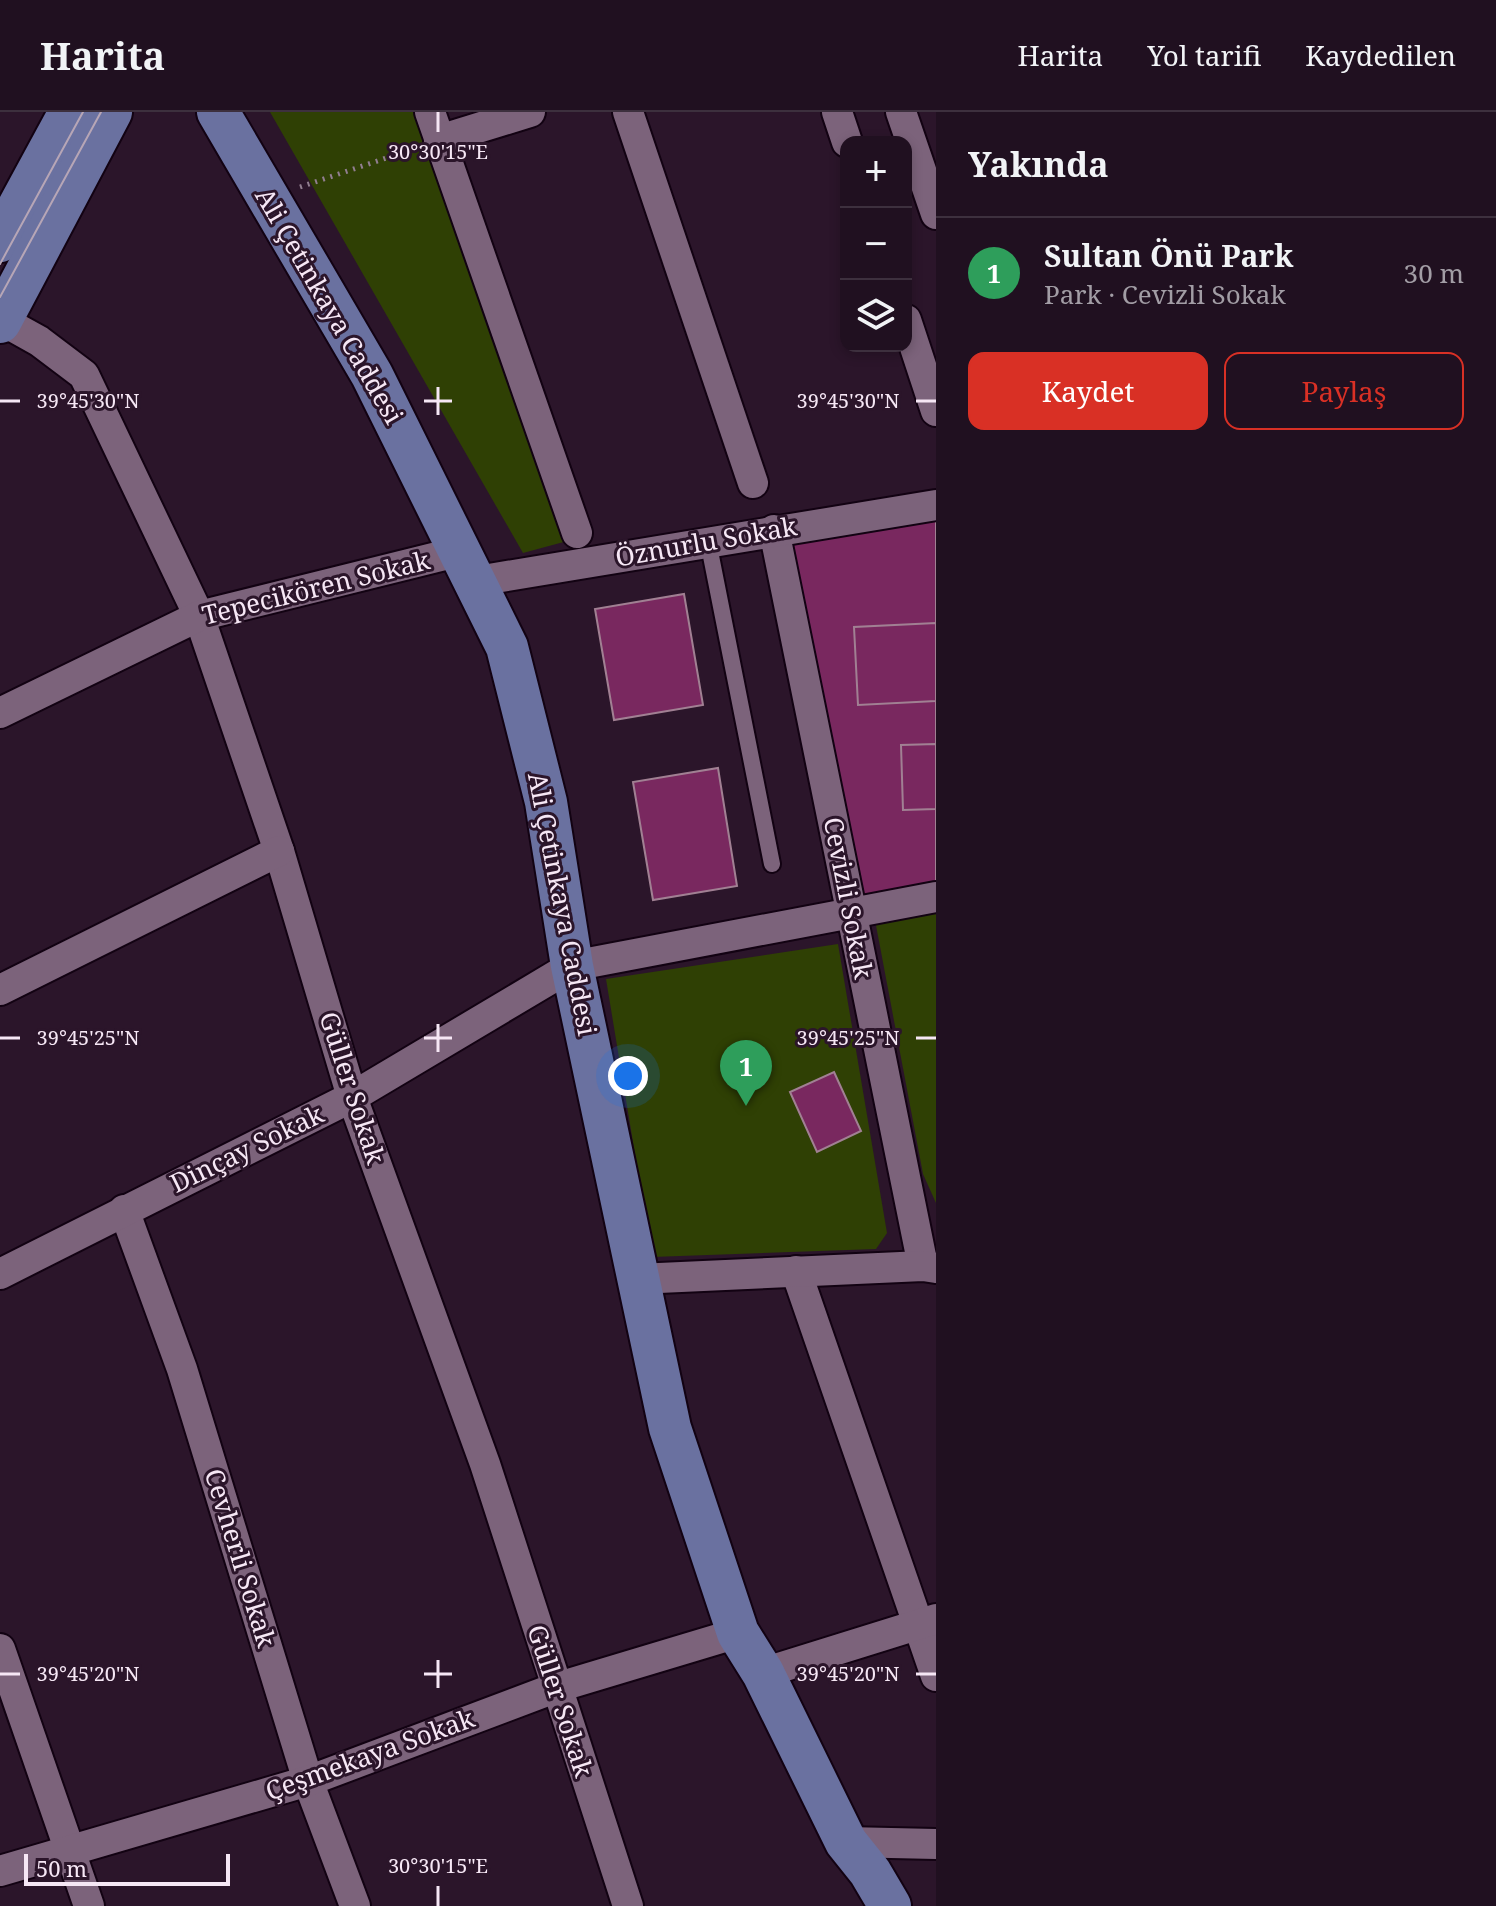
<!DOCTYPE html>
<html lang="tr">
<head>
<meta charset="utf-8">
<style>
  :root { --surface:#201020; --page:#2d1e2d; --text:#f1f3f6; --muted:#a29da5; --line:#3d303e; --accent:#d93025 }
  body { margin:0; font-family:"Noto Serif",serif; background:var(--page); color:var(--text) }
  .controls { position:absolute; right:24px; top:24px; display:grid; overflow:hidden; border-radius:16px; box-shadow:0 4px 12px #0003 }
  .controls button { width:72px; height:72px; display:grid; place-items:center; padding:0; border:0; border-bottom:2px solid var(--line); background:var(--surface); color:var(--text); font:40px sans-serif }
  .scale { position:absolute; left:24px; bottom:20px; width:206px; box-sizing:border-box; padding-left:8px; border:4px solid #f6e7f5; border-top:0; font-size:22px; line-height:28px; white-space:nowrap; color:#f6e7f5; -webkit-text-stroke:6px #2b152a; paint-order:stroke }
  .you { position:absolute; left:628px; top:964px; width:28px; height:28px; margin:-20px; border:6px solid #fff; border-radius:50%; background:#1a73e8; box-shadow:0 0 0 12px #1a73e833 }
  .badge { display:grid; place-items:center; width:52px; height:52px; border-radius:50%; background:var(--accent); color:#fff; font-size:26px; font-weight:700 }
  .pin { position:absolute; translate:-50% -66px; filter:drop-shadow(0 2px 4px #0008) }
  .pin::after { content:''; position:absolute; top:42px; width:28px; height:24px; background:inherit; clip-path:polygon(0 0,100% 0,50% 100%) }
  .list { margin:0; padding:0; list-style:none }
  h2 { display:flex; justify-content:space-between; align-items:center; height:104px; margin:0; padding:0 32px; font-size:34px }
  h2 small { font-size:26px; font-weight:400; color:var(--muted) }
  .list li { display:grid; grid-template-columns:52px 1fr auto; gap:24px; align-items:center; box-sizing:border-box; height:112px; padding:0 32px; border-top:2px solid var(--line) }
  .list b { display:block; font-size:30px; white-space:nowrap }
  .list p { margin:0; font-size:26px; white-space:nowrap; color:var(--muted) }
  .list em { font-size:26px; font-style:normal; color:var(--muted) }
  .actions { display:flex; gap:16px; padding:24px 32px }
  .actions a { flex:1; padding:18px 0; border:2px solid var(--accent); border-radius:16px; text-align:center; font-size:28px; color:var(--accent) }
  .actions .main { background:var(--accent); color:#fff }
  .icon { flex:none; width:44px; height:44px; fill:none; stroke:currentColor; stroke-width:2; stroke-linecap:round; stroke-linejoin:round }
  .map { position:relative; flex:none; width:936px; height:1794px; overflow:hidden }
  header { display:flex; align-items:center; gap:48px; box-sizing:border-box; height:112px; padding:0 40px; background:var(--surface); border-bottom:2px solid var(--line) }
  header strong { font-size:38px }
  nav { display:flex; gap:44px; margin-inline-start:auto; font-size:28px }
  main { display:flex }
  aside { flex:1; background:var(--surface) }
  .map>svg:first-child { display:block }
  .green { fill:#2f4004 }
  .building { fill:#79285f; stroke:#a18093; stroke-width:2 }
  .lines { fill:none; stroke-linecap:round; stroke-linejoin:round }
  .service-casing { stroke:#120212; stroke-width:20 }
  .minor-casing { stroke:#120212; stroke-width:34 }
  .secondary-casing { stroke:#120212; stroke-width:46 }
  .path { stroke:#917e90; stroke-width:5; stroke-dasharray:2 6; stroke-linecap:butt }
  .service { stroke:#7c637b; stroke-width:16 }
  .minor { stroke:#7c637b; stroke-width:30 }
  .secondary { stroke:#6a71a0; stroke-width:42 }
  .tram { stroke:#b7a6b6; stroke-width:2 }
  .ticks { fill:none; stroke:#f6e7f5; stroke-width:3 }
  .labels { text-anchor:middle; stroke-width:6; stroke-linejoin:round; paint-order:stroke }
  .street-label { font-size:26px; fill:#f6e7f5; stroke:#2b152a }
  .ticks-label { font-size:20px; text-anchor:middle; fill:#f6e7f5; stroke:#2b152a; stroke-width:6; stroke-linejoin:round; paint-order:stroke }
</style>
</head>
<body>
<header>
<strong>Harita</strong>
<nav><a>Harita</a><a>Yol tarifi</a><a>Kaydedilen</a></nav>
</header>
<main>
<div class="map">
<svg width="936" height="1794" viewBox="0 0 936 1794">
  <rect width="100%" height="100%" fill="#2b152a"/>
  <g class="green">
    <polygon points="270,0 429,0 571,428 523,441"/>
    <polygon points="936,797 936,1091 923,1062 875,808"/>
    <polygon points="838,832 887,1121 876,1137 652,1145 606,867"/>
  </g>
  <g class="building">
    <polygon points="936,393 936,785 850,801 774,418"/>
    <polygon points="684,482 703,593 614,608 595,497"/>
    <polygon points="936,511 936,589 858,593 854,515"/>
    <polygon points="936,632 936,697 903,698 901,633"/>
    <polygon points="718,656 737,774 653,788 633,670"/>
    <polygon points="834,960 861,1019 817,1040 790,980"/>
  </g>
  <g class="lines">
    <g class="service-casing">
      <polyline id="service" points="708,429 772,752"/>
    </g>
    <g class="minor-casing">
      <g id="minor">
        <polyline points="430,0 577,421"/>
        <polyline points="628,0 753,371"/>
        <polyline points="837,0 847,30"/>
        <polyline points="901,0 936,102"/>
        <polyline points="439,28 530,0"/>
        <polyline points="1,208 39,229 84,263 199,504 279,739 352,985 485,1352 628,1794"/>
        <polyline points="906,208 936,299"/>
        <polyline points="774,418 923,1154"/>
        <polyline points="477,469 936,393"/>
        <polyline points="0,601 199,504 461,439"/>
        <polyline points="0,878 279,739"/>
        <polyline points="124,1098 182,1257 308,1669 355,1794"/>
        <polyline points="796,1159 936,1564"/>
        <polyline points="0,1162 352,985 572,854 936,785"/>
        <polyline points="637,1167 923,1154 936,1156"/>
        <polyline points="0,1537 89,1794"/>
        <polyline points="763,1561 936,1507"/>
        <polyline points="846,1730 936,1732"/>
        <polyline points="0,1759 308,1669 555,1576 738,1521"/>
      </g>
    </g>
    <g class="secondary-casing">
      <g id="secondary">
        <polyline points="218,0 372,263 507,535 546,690 572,854 670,1316 738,1521 763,1561 846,1730 870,1760 890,1794"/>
        <polyline points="0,129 70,0"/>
        <polyline points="0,210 111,0"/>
      </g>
    </g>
    <polyline class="path" points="300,75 416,36"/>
    <use href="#service" class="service"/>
    <use href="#minor" class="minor"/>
    <use href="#secondary" class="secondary"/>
    <g class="tram">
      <polyline points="0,152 83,0"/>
      <polyline points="0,185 101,0"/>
    </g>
  </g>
  <path class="ticks" d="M438,0V20M438,275V303M0,289H20M424,289H452M916,289H936M438,912V940M0,926H20M424,926H452M916,926H936M438,1548V1576M0,1562H20M424,1562H452M916,1562H936M438,1774V1794"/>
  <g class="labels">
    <g class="street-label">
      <text transform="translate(329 194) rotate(60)" y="9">Ali Çetinkaya Caddesi</text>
      <text transform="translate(706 430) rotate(-10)" y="9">Öznurlu Sokak</text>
      <text transform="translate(316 476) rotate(-14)" y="9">Tepecikören Sokak</text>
      <text transform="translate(848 786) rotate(79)" y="9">Cevizli Sokak</text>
      <text transform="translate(562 792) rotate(79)" y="9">Ali Çetinkaya Caddesi</text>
      <text transform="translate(352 976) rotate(72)" y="9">Güller Sokak</text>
      <text transform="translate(247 1037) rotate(-26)" y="9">Dinçay Sokak</text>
      <text transform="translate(240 1446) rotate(73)" y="9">Cevherli Sokak</text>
      <text transform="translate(560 1589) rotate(72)" y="9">Güller Sokak</text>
      <text transform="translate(370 1643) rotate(-20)" y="9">Çeşmekaya Sokak</text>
    </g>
  </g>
  <g class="ticks-label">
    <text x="438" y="47">30°30'15"E</text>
    <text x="88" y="296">39°45'30"N</text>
    <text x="848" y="296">39°45'30"N</text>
    <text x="88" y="933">39°45'25"N</text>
    <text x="848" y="933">39°45'25"N</text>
    <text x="88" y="1569">39°45'20"N</text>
    <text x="848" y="1569">39°45'20"N</text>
    <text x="438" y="1761">30°30'15"E</text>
  </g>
</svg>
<div class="controls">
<button>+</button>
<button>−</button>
<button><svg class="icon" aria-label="layers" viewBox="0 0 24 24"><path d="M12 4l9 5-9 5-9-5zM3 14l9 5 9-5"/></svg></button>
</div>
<div class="scale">50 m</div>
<div class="you"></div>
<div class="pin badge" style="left:746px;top:994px;background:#2e9e5b">1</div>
</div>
<aside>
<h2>Yakında<small></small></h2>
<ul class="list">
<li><span class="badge" style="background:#2e9e5b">1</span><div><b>Sultan Önü Park</b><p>Park · Cevizli Sokak</p></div><em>30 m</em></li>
</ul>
<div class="actions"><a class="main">Kaydet</a><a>Paylaş</a></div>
</aside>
</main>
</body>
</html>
